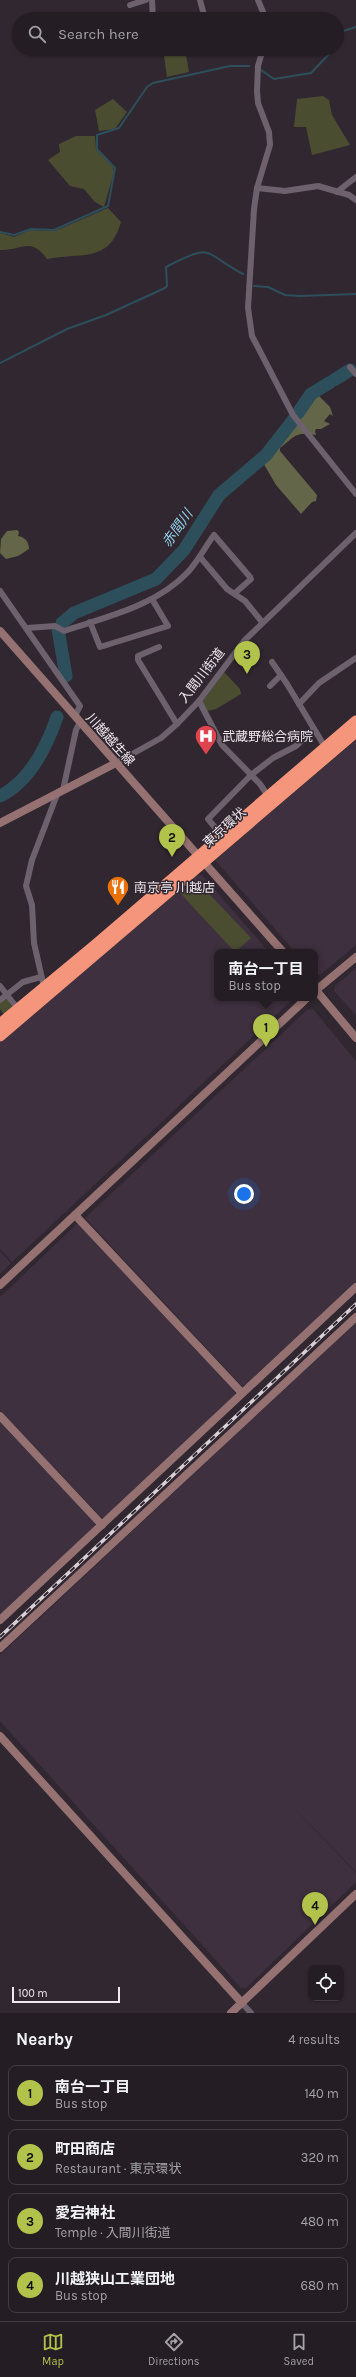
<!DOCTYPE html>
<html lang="en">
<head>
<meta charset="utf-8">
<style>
  :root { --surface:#251d24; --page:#2d262c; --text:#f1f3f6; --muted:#a3a2a6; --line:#423b41; --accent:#b2c34c }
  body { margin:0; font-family:Karla,"Noto Sans JP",sans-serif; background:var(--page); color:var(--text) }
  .controls { position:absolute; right:12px; bottom:12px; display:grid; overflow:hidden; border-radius:8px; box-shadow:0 1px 3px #0004 }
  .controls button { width:36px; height:36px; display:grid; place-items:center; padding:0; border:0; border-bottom:1px solid var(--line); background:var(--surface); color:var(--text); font:20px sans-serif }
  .scale { position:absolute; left:12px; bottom:10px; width:108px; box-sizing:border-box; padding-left:4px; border:2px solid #efe9ef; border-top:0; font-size:11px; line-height:14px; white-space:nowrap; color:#efe9ef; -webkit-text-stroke:3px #312730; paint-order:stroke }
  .you { position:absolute; left:244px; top:1194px; width:14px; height:14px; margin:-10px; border:3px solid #fff; border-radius:50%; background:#1a73e8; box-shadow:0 0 0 6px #1a73e833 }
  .badge { display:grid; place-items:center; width:26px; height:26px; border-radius:50%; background:var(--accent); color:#111; font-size:13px; font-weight:700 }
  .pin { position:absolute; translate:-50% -33px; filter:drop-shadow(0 1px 2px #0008) }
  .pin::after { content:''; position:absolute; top:21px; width:14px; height:12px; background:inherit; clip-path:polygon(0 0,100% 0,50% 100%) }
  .popup { position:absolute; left:214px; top:949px; width:104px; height:52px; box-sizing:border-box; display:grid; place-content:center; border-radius:8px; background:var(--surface); filter:drop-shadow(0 1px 3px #0005); font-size:13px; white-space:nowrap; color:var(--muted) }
  .popup b { font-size:15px; color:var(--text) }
  .popup::after { content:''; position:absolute; left:50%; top:100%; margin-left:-8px; border:8px solid transparent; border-top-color:var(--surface) }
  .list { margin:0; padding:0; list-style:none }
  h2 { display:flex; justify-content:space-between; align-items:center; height:52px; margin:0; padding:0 16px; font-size:17px }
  h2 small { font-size:13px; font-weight:400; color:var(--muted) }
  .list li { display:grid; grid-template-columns:26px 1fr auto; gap:12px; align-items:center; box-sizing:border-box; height:56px; margin:0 8px 8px; padding:0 8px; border:1px solid var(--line); border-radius:8px }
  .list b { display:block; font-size:15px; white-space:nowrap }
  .list p { margin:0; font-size:13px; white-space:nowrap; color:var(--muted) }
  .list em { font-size:13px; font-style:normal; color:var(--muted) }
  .icon { flex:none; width:22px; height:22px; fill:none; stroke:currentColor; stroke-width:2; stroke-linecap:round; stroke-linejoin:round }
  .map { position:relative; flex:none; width:356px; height:2013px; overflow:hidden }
  .search { position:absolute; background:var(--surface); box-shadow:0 1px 3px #0004; left:12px; right:12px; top:12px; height:44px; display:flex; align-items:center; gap:10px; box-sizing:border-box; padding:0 14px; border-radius:22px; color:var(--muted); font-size:15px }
  .sheet { height:308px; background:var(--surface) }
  nav { display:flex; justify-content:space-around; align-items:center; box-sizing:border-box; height:56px; border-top:1px solid var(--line); background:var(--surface); font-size:11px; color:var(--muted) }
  nav a { display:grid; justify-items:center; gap:2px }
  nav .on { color:var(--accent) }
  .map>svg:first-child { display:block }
  .built { fill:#3e303e }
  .green { fill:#4b4d31 }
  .forest { fill:#636648 }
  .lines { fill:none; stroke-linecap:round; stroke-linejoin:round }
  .stream { stroke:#2d4f5b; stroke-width:2 }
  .river { stroke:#2d4f5b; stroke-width:13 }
  .street { stroke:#6c616c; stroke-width:6 }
  .secondary { stroke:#957171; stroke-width:8 }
  .highway { stroke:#f5967c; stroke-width:11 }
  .rail-casing { stroke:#d7d0d6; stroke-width:3.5 }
  .rail { stroke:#312730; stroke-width:2; stroke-dasharray:6; stroke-linecap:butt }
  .labels { text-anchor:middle; stroke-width:3; stroke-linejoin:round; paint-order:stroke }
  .street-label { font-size:13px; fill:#efe9ef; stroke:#312730 }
  .poi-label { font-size:13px; fill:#efe9ef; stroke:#312730; text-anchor:start }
  .water-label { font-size:14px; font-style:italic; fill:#8ed0e8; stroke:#312730 }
</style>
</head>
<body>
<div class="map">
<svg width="356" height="2013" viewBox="0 0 356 2013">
  <rect width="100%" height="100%" fill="#312730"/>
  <g class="built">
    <polygon points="356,740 356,945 320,975 315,975 315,952 295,952 216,861 217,858"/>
    <polygon points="197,875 202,875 269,952 217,952 217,998 294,998 12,1262 0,1249 0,1043"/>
    <polygon points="356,968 356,1015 334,991 335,986"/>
    <polygon points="313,1009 356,1061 356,1281 246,1385 241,1385 85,1218 307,1010"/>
    <polygon points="78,1223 235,1392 235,1396 104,1517 101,1517 0,1410 0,1297"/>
    <polygon points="0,1251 11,1263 0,1274"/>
    <polygon points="356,1322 356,1872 269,1782 356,1873 356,1882 246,1988 241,1988 0,1721 0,1655"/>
    <polygon points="0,1422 94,1522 95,1526 0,1615"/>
  </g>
  <g class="green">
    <polygon points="163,49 185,49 189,72 167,77"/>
    <polygon points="323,96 329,100 332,115 350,145 312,155 306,127 294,127 297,99"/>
    <polygon points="113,99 127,112 115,129 99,131 95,110"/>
    <polygon points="76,136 95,136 96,149 113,167 114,172 104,207 95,202 84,189 70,186 48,160 60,152 59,144"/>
    <path d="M108,208L121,222C109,264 81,252 47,259C30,236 22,251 0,250V233L14,237L30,230L55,231Z"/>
    <polygon points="224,672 240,689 241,694 216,709 207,711 202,702"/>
    <polygon points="196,880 251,938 235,952 181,894"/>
    <polygon points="6,998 13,1008 4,1015 0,1009 0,1003"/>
  </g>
  <g class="forest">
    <path d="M313,390L330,407L333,416L330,414L324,421L330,424L321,429H316L315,431L316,435C296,431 295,436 280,448V451L317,495L316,501L312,502L301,514L276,485L262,461V457L274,448L286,428L290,426L299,406Z"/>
    <path d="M17,530L19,532L18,536C25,537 29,542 29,549L18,556L6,559L0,553L1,539L7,531Z"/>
  </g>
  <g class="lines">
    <g class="stream">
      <polyline points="337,33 356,27"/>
      <polyline points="261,70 274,79 311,73 330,53 330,49"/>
      <polyline points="0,232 14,235 31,229 54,230 108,206 115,168 97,149 97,135 119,128 147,87 153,83 230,66 249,66"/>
      <polyline points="254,286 268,287 285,295 300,296 356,294"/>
      <path d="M0,363L67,329L106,315L165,288L167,286L166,267C214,242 202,252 243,274"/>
    </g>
    <g class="river">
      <polyline points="334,380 350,370"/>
      <polyline points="298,413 311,394 329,383"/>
      <polyline points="62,623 74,613 156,579 184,550 219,495 266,455 294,419"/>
      <polyline points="58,629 66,676"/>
      <path d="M0,796C29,782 47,746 57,717"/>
    </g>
    <g class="street">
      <polyline points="152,0 153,19"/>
      <polyline points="200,0 205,19"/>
      <polyline points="258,0 266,19"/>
      <polyline points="130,5 146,0"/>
      <polyline points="263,49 258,66 257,91 258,103 269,132 270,145 257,188 254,209 248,308 252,336 293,415 356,494"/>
      <polyline points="257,188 285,191 318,186 349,195 356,200"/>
      <polyline points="337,192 356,177"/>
      <polyline points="350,367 356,374"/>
      <polyline points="200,557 227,589 245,601 262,622"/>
      <polyline points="0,591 80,706 75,716"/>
      <polyline points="90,622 100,647 168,626 152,599"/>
      <path d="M27,628L55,626L64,631C106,617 156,606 188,572C198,561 205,547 214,535L250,577L251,579L235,593"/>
      <polyline points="159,647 138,656 138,660 177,724"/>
      <polyline points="272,662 287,684 325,747"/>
      <polyline points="270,686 281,675"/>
      <polyline points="199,701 222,745 260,784 268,796"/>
      <polyline points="299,704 319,683 356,658"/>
      <polyline points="116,763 161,738 177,724 199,701 244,641 356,533"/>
      <polyline points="63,790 76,730 80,722"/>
      <polyline points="222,836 208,819 251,775 273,758 296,746 314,729"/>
      <polyline points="0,986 18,1009"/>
      <polyline points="44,987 34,943 32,905 26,886 32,860 58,792"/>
      <polyline points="0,1000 23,982 41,977"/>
      <polyline points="242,2003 251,2013"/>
    </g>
    <g class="secondary">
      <polyline points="0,631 283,952"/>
      <polyline points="0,823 116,763"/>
      <polyline points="315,989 356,1038"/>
      <polyline points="315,991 356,957"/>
      <polyline points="75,1215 242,1393"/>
      <polyline points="0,1285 307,998"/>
      <polyline points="0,1416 102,1525"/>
      <polyline points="0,1620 356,1287"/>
      <polyline points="0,1648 356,1317"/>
      <polyline points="0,1736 242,2003"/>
      <polyline points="231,2013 356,1894"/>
    </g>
    <g class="highway">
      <polyline points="0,1024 94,946 356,721"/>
      <polyline points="0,1036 356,732"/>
    </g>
    <g class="rail-casing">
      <polyline id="rail" points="0,1637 356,1304"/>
    </g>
    <use href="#rail" class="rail"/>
  </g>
  <defs>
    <g id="hospital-pin" transform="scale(1.15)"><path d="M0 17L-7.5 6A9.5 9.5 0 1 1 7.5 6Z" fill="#e0444e" stroke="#312730"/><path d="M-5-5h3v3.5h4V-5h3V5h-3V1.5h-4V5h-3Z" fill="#fff"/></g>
    <g id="restaurant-pin" transform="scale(1.15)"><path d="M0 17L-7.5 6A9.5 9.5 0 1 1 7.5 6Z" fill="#e8710a" stroke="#312730"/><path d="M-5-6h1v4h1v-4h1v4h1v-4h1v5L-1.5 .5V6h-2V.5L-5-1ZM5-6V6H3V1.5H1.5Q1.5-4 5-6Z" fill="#fff"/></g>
  </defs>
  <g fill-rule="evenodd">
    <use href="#hospital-pin" x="206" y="736"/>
    <use href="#restaurant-pin" x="118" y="887"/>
  </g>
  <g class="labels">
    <g class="street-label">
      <text transform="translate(201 675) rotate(-52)" y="5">入間川街道</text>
      <text transform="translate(111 739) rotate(48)" y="5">川越越生線</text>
      <text transform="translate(224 827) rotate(-42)" y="5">東京環状</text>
    </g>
    <g class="poi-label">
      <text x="222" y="741">武蔵野総合病院</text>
      <text x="134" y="892">南京亭 川越店</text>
    </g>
    <g class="water-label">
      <text transform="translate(177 528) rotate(-55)" y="5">赤間川</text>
    </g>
  </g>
</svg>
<div class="controls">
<button><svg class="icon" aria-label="locate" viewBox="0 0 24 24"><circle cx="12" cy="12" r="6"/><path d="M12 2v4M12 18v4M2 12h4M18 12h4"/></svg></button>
</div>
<div class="scale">100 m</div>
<div class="you"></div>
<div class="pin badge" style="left:266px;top:1047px">1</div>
<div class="popup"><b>南台一丁目</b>Bus stop</div>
<div class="pin badge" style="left:172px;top:857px">2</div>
<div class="pin badge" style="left:247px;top:674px">3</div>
<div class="pin badge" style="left:315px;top:1925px">4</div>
<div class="search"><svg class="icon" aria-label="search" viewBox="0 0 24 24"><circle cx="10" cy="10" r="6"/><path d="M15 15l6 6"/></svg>Search here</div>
</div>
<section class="sheet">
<h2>Nearby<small>4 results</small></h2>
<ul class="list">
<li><span class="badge">1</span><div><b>南台一丁目</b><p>Bus stop</p></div><em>140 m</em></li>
<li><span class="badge">2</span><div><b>町田商店</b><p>Restaurant · 東京環状</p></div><em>320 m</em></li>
<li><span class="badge">3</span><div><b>愛宕神社</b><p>Temple · 入間川街道</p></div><em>480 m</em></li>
<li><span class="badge">4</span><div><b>川越狭山工業団地</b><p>Bus stop</p></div><em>680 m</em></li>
</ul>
</section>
<nav>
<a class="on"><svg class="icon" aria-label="map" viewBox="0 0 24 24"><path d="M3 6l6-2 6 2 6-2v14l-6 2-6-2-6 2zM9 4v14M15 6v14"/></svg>Map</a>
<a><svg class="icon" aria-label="directions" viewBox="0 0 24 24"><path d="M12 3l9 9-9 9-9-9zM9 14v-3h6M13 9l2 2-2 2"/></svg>Directions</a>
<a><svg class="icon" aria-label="saved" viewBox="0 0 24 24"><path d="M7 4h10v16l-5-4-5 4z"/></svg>Saved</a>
</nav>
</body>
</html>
